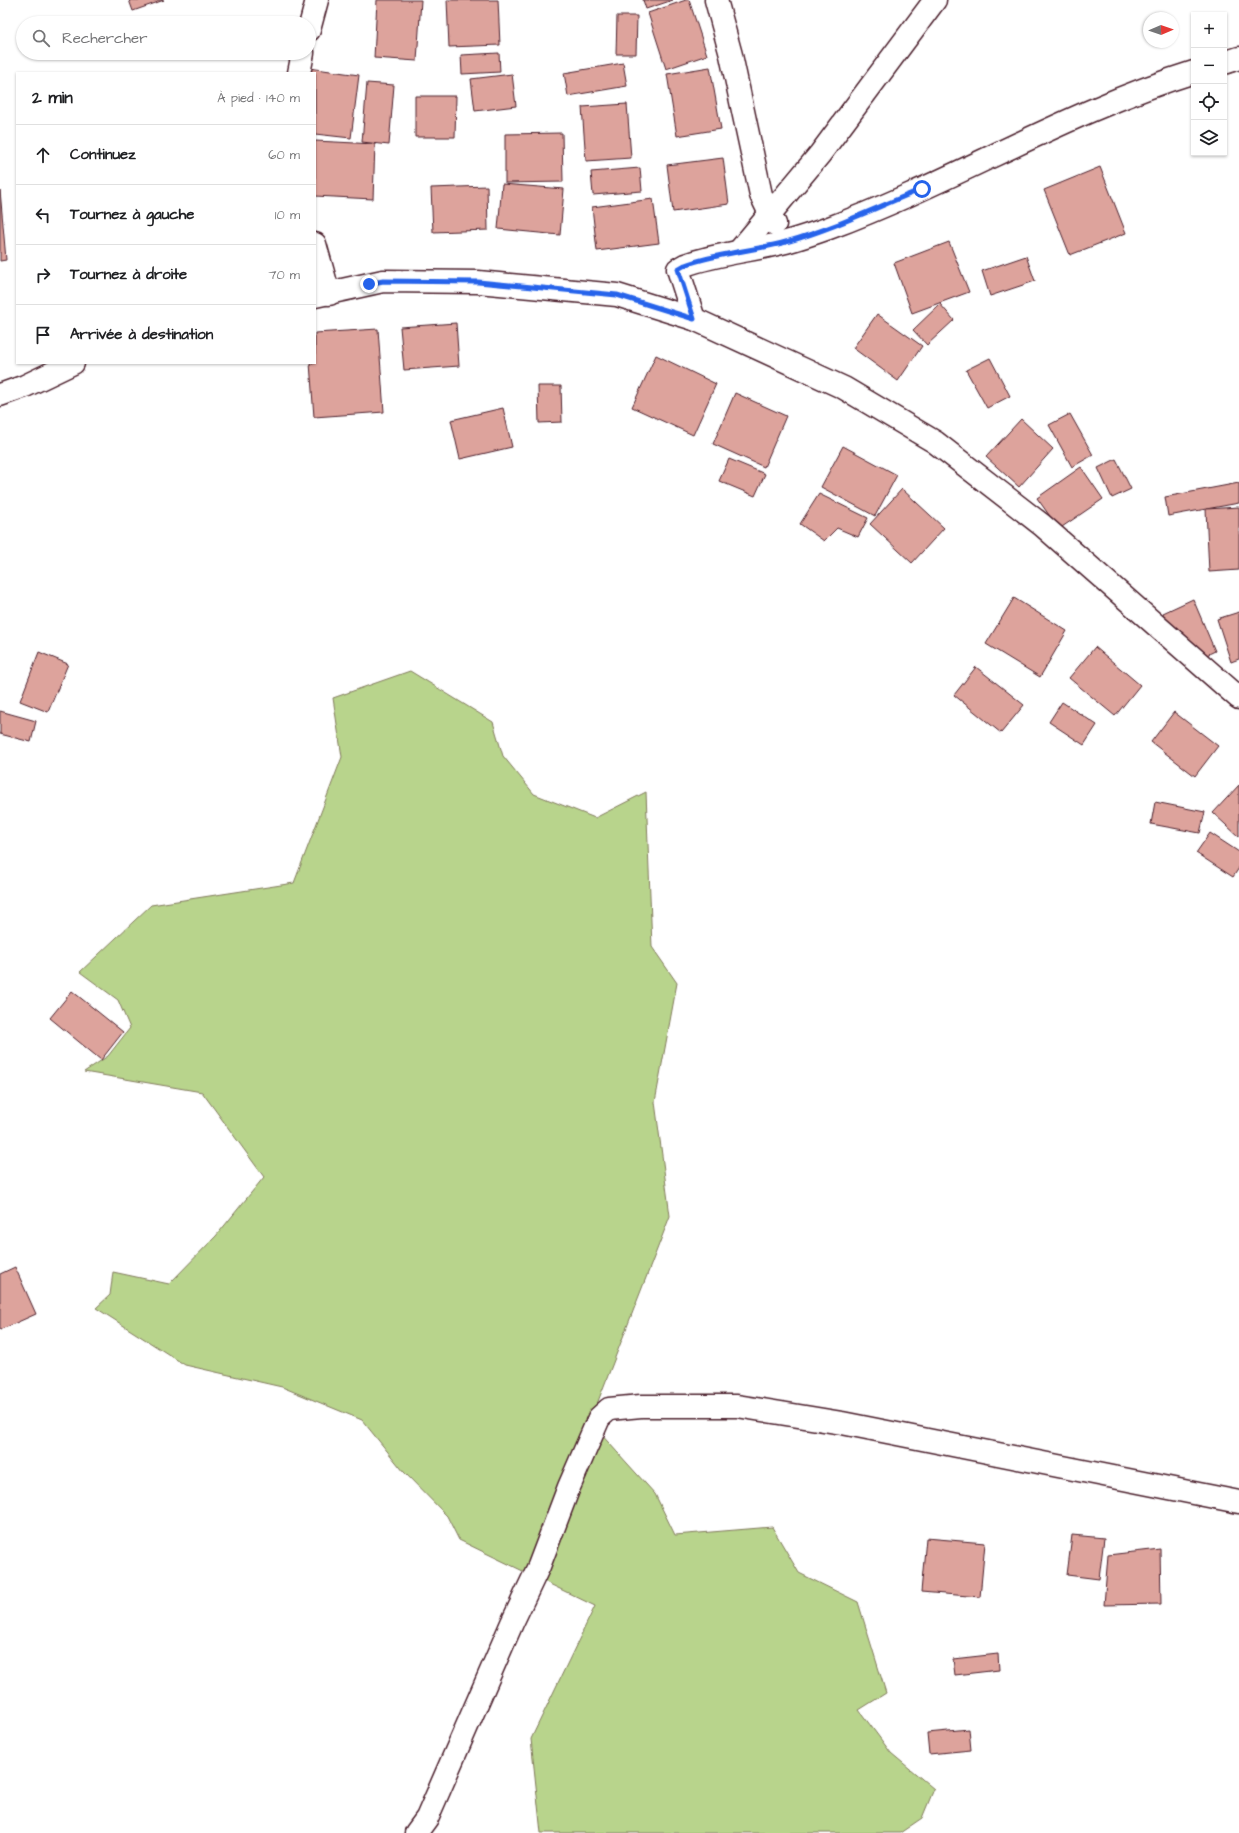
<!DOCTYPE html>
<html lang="fr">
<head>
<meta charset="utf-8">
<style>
  :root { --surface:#fff; --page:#f6f6f6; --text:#202124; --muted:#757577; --line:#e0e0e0 }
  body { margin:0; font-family:"Architects Daughter",sans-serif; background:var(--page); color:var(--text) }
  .controls { position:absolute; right:12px; top:12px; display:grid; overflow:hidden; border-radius:0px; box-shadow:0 1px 3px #0004 }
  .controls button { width:36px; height:36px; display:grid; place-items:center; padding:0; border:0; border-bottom:1px solid var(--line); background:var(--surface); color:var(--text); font:20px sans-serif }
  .compass { position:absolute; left:1143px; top:12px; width:36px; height:36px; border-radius:50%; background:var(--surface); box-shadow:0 1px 3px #0004; rotate:88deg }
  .stop { position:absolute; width:12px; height:12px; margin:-9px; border:3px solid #2563eb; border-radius:50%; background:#fff }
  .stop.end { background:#2563eb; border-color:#fff; box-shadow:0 1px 4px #0008 }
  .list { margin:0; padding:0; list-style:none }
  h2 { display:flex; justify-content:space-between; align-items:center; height:52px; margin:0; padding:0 16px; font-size:17px }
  h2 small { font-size:13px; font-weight:400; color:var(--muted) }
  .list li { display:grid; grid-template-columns:26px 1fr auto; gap:12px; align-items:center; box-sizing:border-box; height:60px; padding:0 16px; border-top:1px solid var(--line) }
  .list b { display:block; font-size:15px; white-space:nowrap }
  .list em { font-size:13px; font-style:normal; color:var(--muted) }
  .icon { flex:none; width:22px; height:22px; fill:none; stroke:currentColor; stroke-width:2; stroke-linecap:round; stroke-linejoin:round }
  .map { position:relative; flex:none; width:1239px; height:1833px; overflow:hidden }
  .search { position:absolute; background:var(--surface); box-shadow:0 1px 3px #0004; left:16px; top:16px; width:300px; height:44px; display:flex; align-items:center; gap:10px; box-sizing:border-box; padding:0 14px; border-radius:22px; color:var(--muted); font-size:15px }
  .panel { position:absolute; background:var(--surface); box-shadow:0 1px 3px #0004; left:16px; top:72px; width:300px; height:292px; border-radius:0px }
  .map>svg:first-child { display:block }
  .green { fill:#b8d48c; stroke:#817a5c }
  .building { fill:#dda39c; stroke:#4a1f2b }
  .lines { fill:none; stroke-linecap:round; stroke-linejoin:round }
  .minor-casing { stroke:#4a1f2b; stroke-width:25 }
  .minor { stroke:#fff; stroke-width:22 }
  .route { stroke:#2563eb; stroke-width:5 }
</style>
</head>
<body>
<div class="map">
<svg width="1239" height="1833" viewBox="0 0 1239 1833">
  <rect width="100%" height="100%" fill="#fff"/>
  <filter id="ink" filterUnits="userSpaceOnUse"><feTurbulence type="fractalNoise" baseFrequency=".025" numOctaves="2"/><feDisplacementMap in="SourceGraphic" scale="8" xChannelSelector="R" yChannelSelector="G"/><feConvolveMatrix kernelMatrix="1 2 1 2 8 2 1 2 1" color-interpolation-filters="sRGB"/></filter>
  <g filter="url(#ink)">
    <polygon class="green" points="410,671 493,722 503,756 534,794 595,818 646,792 652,947 677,983 655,1102 670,1216 590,1422 655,1494 675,1535 772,1527 799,1573 858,1602 886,1693 859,1710 891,1753 934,1789 922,1818 900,1833 541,1833 531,1739 595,1606 459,1540 447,1516 404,1472 362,1420 282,1387 185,1365 96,1308 110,1295 113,1272 169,1284 216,1236 264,1177 202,1092 84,1072 108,1056 130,1028 118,1000 80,972 151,905 294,883 342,757 333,698"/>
    <g class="building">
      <polygon points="129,0 164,0 133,11"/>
      <polygon points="377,0 421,0 417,61 374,58"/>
      <polygon points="447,0 498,0 500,45 449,47"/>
      <polygon points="643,0 673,0 646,9"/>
      <polygon points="686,0 689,0 707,55 666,69 648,13"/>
      <polygon points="617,16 637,16 636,54 616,54"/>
      <polygon points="499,53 500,72 462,74 461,55"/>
      <polygon points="623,63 627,86 568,96 564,73"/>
      <polygon points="710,67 721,129 677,136 667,74"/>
      <polygon points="309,68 359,75 351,138 315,134 315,73 309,73"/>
      <polygon points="512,74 516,106 475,111 471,79"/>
      <polygon points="367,83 394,85 389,145 362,142"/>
      <polygon points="415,96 456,96 455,137 415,137"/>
      <polygon points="627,104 631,158 586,161 582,107"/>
      <polygon points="562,133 563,182 505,183 505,134"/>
      <polygon points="315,141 375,144 373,199 315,196"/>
      <polygon points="723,158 729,204 673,212 667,165"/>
      <polygon points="1100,167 1126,233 1070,255 1044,190"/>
      <polygon points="640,168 642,191 593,195 591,172"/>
      <polygon points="502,184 564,189 560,235 498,229"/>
      <polygon points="487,186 488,230 433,232 431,188"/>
      <polygon points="0,190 6,260 0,261"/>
      <polygon points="653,199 659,243 597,251 592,207"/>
      <polygon points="949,242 969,292 912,313 894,263"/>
      <polygon points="1026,256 1035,281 990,296 982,271"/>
      <polygon points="940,304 954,320 927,345 913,330"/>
      <polygon points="877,314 922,346 898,381 853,348"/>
      <polygon points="456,323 459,366 404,370 400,327"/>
      <polygon points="378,329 384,412 314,417 310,363 315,363 315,333"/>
      <polygon points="656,355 716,384 693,435 632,407"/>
      <polygon points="990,358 1010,396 987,408 966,370"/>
      <polygon points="538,386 561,386 562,422 539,423"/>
      <polygon points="735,393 786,416 764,467 713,444"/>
      <polygon points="503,408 512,447 460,459 451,420"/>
      <polygon points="1070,414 1093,455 1072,467 1049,425"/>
      <polygon points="1021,419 1053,449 1019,487 986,457"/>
      <polygon points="843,446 897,475 875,516 821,487"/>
      <polygon points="729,459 765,474 755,496 719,481"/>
      <polygon points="1116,459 1131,489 1112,498 1098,468"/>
      <polygon points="1081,467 1103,499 1059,529 1037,498"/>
      <polygon points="1239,483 1239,503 1168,516 1165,497"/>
      <polygon points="902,489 944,528 912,563 870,524"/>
      <polygon points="819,494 868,518 858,537 837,528 824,541 800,524"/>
      <polygon points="1239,507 1239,570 1209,572 1206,509"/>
      <polygon points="1014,598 1067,631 1040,677 986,644"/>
      <polygon points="1193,599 1215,651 1186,665 1163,613"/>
      <polygon points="1239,612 1239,659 1231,662 1217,619"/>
      <polygon points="1095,647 1140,685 1115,716 1069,678"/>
      <polygon points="39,652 68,664 48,712 20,701"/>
      <polygon points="976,667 1024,705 1001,733 954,695"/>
      <polygon points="1062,702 1097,725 1084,745 1049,722"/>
      <polygon points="0,711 36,721 31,742 0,734"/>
      <polygon points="1174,712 1218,746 1195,776 1151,742"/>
      <polygon points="1239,785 1239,837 1213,813"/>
      <polygon points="1155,802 1205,812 1200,833 1151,824"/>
      <polygon points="1210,833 1239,852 1239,868 1233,877 1196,853"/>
      <polygon points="72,991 123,1032 101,1060 50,1018"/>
      <polygon points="15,1267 36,1314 0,1330 0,1274"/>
      <polygon points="1072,1535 1104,1538 1099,1579 1067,1575"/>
      <polygon points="926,1538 985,1543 980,1597 921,1592"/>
      <polygon points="1160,1549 1161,1604 1104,1605 1108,1555"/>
      <polygon points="998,1654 999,1670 955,1675 953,1659"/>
      <polygon points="969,1729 971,1750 929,1754 927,1733"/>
    </g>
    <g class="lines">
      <g class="minor-casing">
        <g id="minor">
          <polyline points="716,0 731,55 761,195 775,224"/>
          <polyline points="309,30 317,0"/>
          <polyline points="1224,63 1239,58"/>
          <polyline points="299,73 303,53"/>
          <polyline points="315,244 329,294"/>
          <polyline points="739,251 820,154 935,0"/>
          <polyline points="315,296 383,281 478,282 617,295 694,319 844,388 935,442 1042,525 1239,698"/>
          <path d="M694,319L678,269L685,265C718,253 753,251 786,242C800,238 815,233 829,228C953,182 1068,111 1194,72"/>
          <polyline points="0,395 25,386 73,363"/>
          <polyline points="416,1833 427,1818 512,1623 539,1566 569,1487 599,1418 609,1409 641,1406 737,1406 842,1423 1239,1502"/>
        </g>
      </g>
      <use href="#minor" class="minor"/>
    </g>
  </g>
  <g class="lines" filter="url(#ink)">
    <path class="route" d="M369,284L383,281L478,282L617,295L694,319L678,269L685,265C718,253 753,251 786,242C833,229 877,207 922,189"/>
  </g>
</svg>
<div class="controls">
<button>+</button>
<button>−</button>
<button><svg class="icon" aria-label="locate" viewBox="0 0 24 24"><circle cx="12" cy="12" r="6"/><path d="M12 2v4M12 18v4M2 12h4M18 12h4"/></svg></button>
<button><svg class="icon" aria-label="layers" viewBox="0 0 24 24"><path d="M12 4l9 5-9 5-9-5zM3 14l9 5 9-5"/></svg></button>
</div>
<svg class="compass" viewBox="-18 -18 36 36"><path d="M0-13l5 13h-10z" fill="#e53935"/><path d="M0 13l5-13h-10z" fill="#757577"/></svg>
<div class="stop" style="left:922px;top:189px"></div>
<div class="stop end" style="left:369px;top:284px"></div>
<div class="search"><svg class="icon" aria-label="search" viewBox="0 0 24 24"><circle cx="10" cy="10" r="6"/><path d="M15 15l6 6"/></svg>Rechercher</div>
<section class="panel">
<h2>2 min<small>À pied · 140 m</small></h2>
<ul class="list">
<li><svg class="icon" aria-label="ahead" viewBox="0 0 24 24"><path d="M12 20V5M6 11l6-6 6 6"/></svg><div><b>Continuez</b></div><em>60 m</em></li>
<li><svg class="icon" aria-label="left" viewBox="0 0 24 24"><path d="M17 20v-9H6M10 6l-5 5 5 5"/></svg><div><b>Tournez à gauche</b></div><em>10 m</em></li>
<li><svg class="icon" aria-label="right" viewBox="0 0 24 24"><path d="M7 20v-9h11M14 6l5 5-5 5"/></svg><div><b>Tournez à droite</b></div><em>70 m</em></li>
<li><svg class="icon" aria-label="arrive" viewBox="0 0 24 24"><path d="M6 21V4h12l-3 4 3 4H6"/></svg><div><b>Arrivée à destination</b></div></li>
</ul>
</section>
</div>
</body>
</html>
